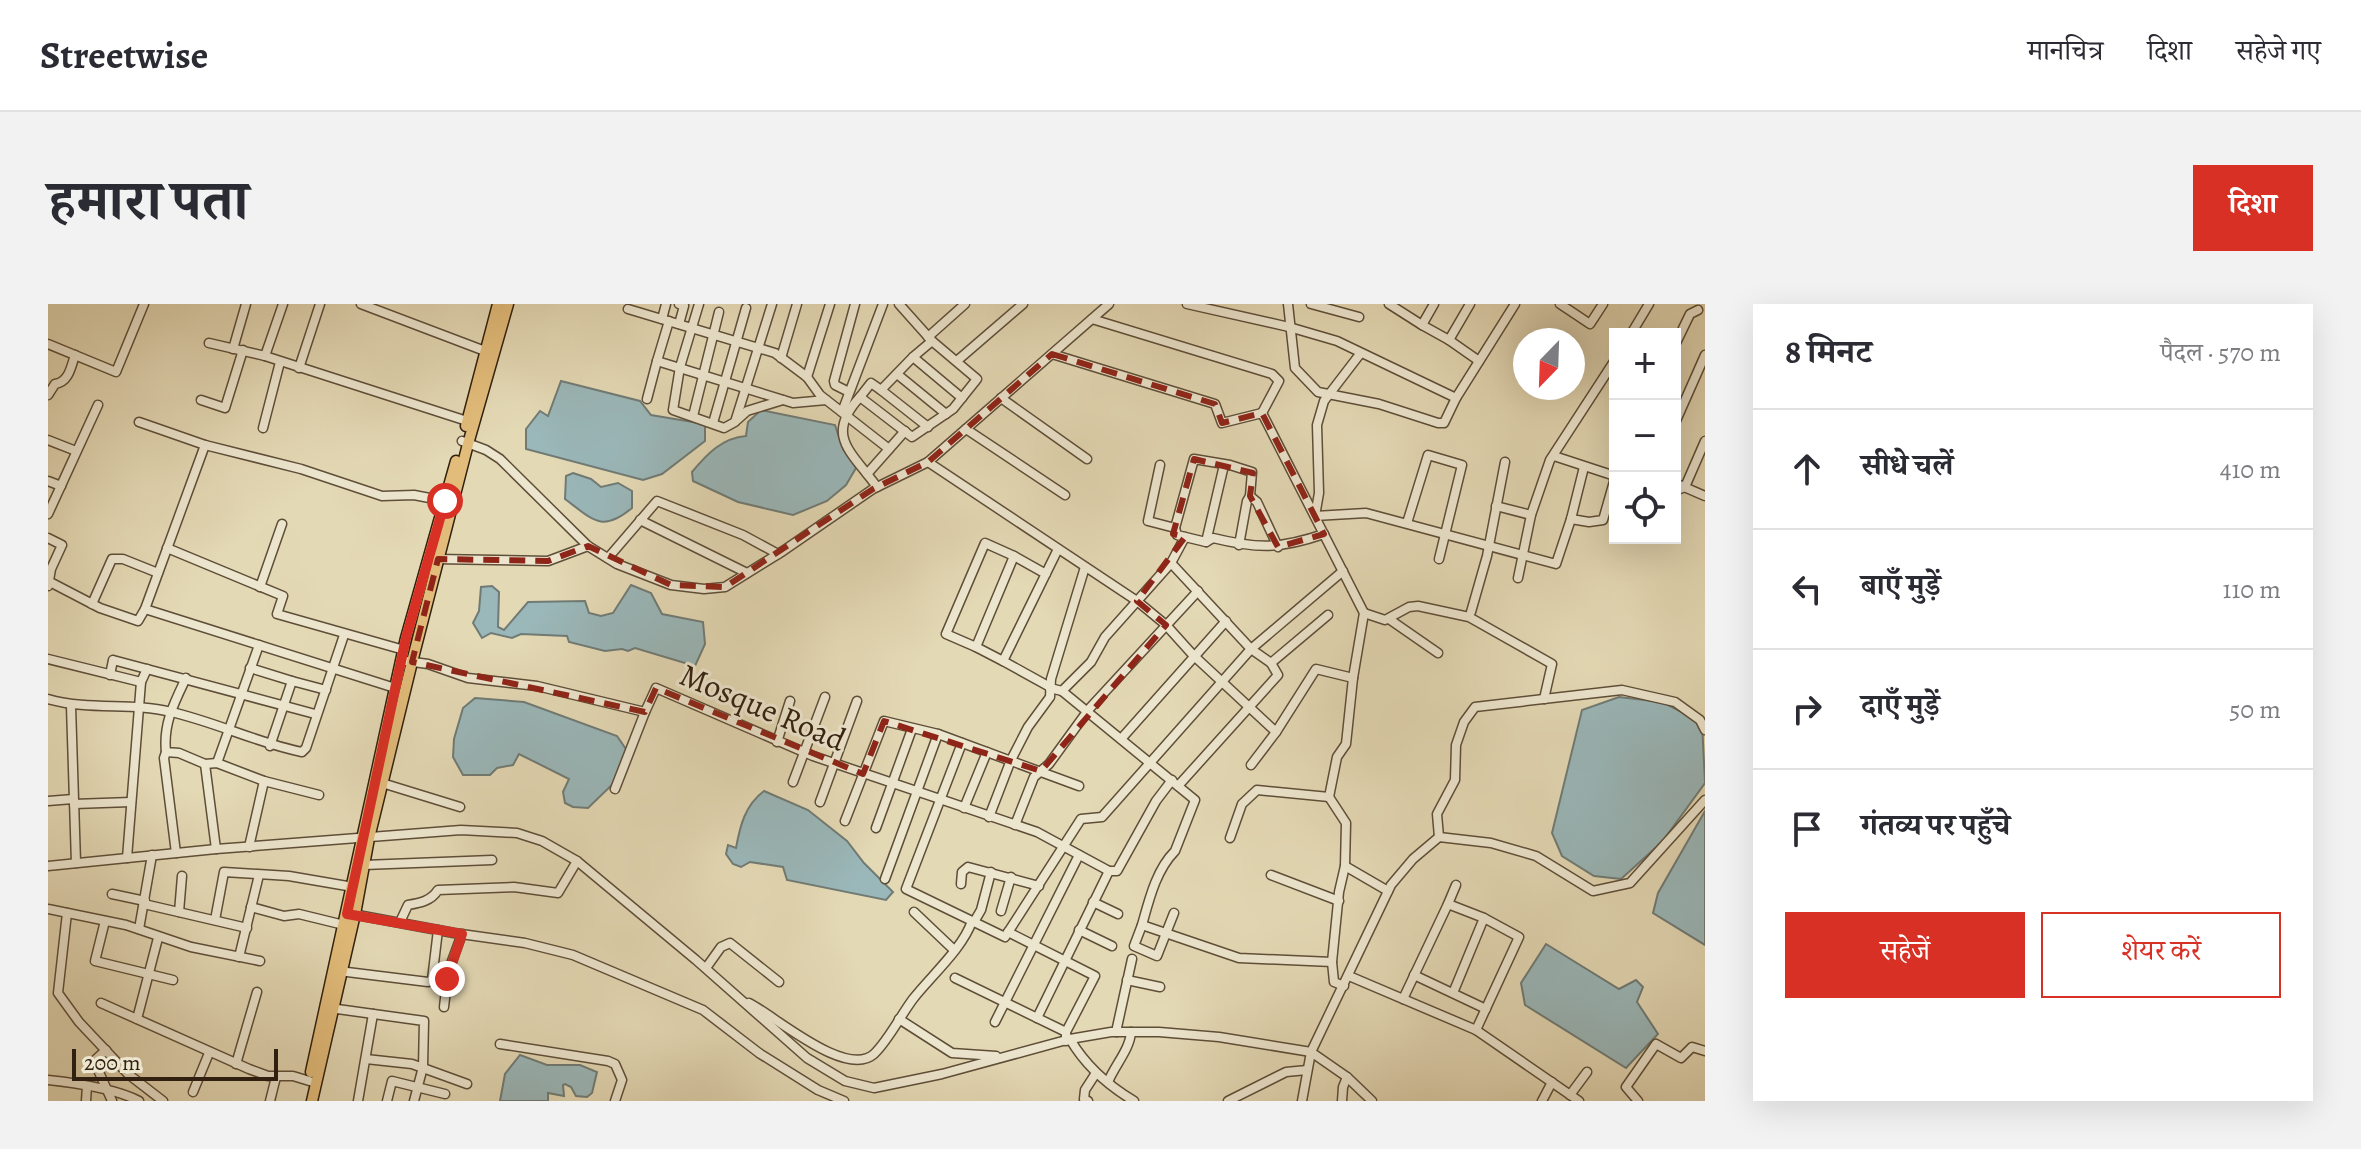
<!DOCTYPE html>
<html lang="hi">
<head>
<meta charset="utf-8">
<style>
  :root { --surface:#fff; --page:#f2f2f3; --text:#2b2b33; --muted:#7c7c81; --line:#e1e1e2; --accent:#d93025 }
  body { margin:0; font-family:Alegreya,"Noto Serif Devanagari",serif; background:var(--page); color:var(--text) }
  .controls { position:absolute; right:24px; top:24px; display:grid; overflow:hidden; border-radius:0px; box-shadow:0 8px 32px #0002 }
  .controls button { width:72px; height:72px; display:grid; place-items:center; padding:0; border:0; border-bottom:2px solid var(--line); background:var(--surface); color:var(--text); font:40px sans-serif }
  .compass { position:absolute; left:1465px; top:24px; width:72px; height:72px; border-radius:50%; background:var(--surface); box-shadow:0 8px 32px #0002; rotate:203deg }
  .scale { position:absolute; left:24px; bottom:20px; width:206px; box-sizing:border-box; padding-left:8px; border:4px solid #31200f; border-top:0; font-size:22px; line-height:28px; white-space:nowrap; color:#31200f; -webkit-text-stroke:6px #ede6cf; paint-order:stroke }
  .stop { position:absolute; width:24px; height:24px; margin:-18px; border:6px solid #d93025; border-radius:50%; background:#fff }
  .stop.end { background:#d93025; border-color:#fff; box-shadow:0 2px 8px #0008 }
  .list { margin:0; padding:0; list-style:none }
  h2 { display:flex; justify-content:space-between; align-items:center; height:104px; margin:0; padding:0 32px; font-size:34px }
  h2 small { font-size:26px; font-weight:400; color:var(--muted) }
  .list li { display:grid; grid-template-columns:52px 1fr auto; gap:24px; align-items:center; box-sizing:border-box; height:120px; padding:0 32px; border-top:2px solid var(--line) }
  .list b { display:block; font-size:30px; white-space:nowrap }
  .list em { font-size:26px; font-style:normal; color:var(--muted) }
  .actions { display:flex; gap:16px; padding:24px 32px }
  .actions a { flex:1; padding:18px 0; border:2px solid var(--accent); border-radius:0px; text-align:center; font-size:28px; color:var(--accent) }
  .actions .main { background:var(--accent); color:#fff }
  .icon { flex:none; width:44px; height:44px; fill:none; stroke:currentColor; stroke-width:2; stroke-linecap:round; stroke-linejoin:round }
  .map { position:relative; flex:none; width:1657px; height:797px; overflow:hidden; border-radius:0px }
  header { display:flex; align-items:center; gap:48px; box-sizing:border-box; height:112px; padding:0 40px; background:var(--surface); border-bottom:2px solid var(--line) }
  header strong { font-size:38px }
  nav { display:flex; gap:44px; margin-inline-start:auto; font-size:28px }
  .intro { display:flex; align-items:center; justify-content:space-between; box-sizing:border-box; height:192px; padding:0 48px }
  h1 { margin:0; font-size:56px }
  .button { padding:20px 36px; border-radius:0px; background:var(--accent); color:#fff; font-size:28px; font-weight:700 }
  main { display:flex; gap:48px; padding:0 48px }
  aside { flex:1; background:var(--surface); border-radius:0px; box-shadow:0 8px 32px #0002 }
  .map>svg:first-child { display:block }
  .water { fill:#9ab7b9; stroke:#707b75; stroke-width:2 }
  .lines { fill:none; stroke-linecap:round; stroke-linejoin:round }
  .minor-casing { stroke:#5e4e38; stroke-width:11 }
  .major-casing { stroke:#31200f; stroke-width:13 }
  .minor { stroke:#ede6cf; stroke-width:8 }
  .major { stroke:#e2bc7a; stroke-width:10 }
  .route { stroke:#d93025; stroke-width:10 }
  .marked { fill:none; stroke:#8f2418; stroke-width:6; stroke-dasharray:16 10; stroke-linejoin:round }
  .labels { text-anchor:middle; stroke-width:6; stroke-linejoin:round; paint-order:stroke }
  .street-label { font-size:32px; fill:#31200f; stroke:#ede6cf }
</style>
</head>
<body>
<header>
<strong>Streetwise</strong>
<nav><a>मानचित्र</a><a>दिशा</a><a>सहेजे गए</a></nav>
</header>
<div class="intro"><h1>हमारा पता</h1><a class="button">दिशा</a></div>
<main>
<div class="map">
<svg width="1657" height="797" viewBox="0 0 1657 797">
  <rect width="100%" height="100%" fill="#e4d9b5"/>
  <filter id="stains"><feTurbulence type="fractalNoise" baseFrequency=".0025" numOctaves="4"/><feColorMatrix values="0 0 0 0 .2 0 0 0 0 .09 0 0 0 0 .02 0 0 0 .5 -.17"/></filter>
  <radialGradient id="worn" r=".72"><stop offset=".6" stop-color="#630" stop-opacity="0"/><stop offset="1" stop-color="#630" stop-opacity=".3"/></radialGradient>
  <g class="water">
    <polygon points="513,77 592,97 603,111 657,120 657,137 614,170 595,176 478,145 478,125 492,107 500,112"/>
    <path d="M713,106L787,121L795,145L808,164L798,181L779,197L745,211L690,198L645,177L644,168C659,150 674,134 698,132L700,118Z"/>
    <path d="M525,169L543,175L553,183L570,179L584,187V204C554,229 545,216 517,195L518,172Z"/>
    <polygon points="583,281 603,289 614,310 655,318 657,340 647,362 587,344 580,347 574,345 557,347 521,338 519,332 473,330 464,334 443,329 434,334 425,319 431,307 433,283 444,282 451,288 450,323 456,326 480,298 537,297 541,309 553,312 565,309"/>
    <polygon points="1571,393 1614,398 1654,418 1657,479 1614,538 1573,575 1546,572 1514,552 1504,529 1534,406"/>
    <polygon points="427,394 476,398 569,432 580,448 568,477 540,504 525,503 517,499 515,488 521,475 471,450 465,461 449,464 442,471 415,471 405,453 406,435 415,404"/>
    <path d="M716,487L760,506L799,537L816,559L845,588L838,596L739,576L735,563L702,558L693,563L685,560L678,550L680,541L688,544C692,522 697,501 716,487Z"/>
    <polygon points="1657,507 1657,641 1605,609 1610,589"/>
    <polygon points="1498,640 1571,685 1588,676 1595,683 1589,698 1610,730 1578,764 1477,701 1473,679"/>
    <polygon points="472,751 499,761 532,761 549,768 544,789 539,793 528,792 523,783 517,780 515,781 516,792 500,789 500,797 452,797 457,770"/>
  </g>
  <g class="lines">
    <g class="minor-casing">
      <g id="minor">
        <polyline points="313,0 437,47"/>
        <polyline points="631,0 636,2 631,20"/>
        <polyline points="651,0 632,63 625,106 676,124 687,118 724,0"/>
        <polyline points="1139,0 1241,23 1289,37 1408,94"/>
        <polyline points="1240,0 1247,64 1270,88 1331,100 1390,119 1396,119 1408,94 1467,0"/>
        <polyline points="1263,0 1311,13"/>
        <polyline points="1341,0 1374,21 1386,0"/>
        <polyline points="1512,0 1542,20 1555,0"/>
        <polyline points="580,5 727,49 759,73 772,91 841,145"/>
        <polyline points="614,15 618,0"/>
        <polyline points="1044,15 1224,70 1231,77 1214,109"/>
        <polyline points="621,17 609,57 745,99 778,96"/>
        <polyline points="1374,21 1401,36 1431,57"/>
        <polyline points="1583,30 1601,0"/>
        <polyline points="880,33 917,0"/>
        <polyline points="1401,36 1422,0"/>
        <polyline points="884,37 865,53 914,94"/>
        <polyline points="161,39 217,52 419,117"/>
        <polyline points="0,40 68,68 96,0"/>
        <polyline points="1627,41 1642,10 1650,6"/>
        <polyline points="185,45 198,0"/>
        <polyline points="1004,50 1167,100 1174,119 1214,109 1316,309 1305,374 1298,440 1289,453 1281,493 1209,486 1194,500 1182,534"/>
        <polyline points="1312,50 1276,97 1269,121 1271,189 1267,212 1318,209 1508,260 1523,215 1536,163"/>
        <polyline points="217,52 235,0"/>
        <polyline points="733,54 749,0"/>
        <polyline points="910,56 975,0"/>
        <polyline points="251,64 272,0"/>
        <polyline points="849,70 898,110"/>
        <polyline points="759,73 782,0"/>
        <polyline points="833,86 880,123"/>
        <polyline points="801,88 787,81 786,77 807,0"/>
        <path d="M0,91L7,80C21,78 23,63 27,51"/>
        <polyline points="812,93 823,79 833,86 865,53"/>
        <polyline points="953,94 1039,155"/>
        <polyline points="599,95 609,57"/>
        <polyline points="153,96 177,104 195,46"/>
        <polyline points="794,108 835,0"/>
        <polyline points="645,112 671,8"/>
        <polyline points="689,116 699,107 735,96"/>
        <polyline points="91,118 157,141 253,165 334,192 366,191 397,197"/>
        <polyline points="665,119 698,4"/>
        <polyline points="1627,119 1657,51"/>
        <polyline points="215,124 232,58"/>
        <polyline points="918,125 1017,191"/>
        <polyline points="0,136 28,147"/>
        <polyline points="414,137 438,146 452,155 540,242 569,260 623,281 656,285 677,283 735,247 825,185 880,158 1061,0"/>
        <polyline points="1506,152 1567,172"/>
        <polyline points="880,158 1089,297 1118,321 1145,351 1228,428"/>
        <path d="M1112,161L1100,217L1127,224L1129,231L1158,238L1165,234C1210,245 1232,245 1276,230"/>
        <polyline points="819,170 857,127"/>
        <polyline points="0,177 13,182"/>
        <polyline points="1627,179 1657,192"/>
        <path d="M829,183C804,148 776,132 812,93L864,133L905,105L929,75L884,37L851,0"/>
        <polyline points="1627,187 1637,183 1657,137"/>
        <polyline points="1202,192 1209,198 1230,243"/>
        <polyline points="1448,202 1483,211"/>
        <polyline points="0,210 50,101"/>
        <polyline points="1523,215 1541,218 1555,216 1567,174"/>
        <polyline points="592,216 699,269"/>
        <polyline points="1359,219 1380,151 1414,161 1391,255"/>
        <polyline points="1127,224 1146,155 1182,161 1204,168 1202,192 1199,197 1191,241"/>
        <polyline points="0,234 14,241 3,265 0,282"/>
        <polyline points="1158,238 1176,161"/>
        <polyline points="119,244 235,292 229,310 356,346"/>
        <polyline points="560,254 609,197 695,231 730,250"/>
        <polyline points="388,255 500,257 540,242"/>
        <polyline points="1123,259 1137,233"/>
        <polyline points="998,270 966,252 928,343 955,357 1010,245"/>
        <polyline points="1470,274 1483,211 1502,156 1567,56"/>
        <polyline points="2,278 52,304 90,317 97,305 347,384"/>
        <polyline points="212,283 234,220"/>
        <polyline points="44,300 64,255 75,255 110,269"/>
        <polyline points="97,305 157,141"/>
        <polyline points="1423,308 1439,252 1457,158"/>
        <polyline points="1316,309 1337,316 1361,303 1370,302 1421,313 1504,360 1496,395"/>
        <polyline points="1341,315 1390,349"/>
        <polyline points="928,343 898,330 937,239 966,252"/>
        <polyline points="0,355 93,378"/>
        <polyline points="358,357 380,360 420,374 489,382 597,408 608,384 765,452 989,528 1061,567"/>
        <polyline points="955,357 1002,383"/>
        <polyline points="1223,359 1280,311"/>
        <polyline points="202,364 244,377 222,442"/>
        <polyline points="62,371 65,356 267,410"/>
        <path d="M138,374C126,399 115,420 118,448L131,449L157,460L169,459L216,477L271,491"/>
        <polyline points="244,377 278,386"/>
        <path d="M1002,384L1014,387L1147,496L1127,547C1108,566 1101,596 1094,621L1191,654L1284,658"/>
        <polyline points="1014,387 1043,358 1057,333 1123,259 1203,345 1223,359 1230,371 1130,482"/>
        <path d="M0,395C43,407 82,398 123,408C168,418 209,439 254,448L258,444L296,331"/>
        <polyline points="23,402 28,559"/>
        <polyline points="1073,435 1178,317"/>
        <polyline points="729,438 742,397"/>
        <polyline points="914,439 858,585 957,633 1033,515 1054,513 1203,345 1295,267"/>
        <polyline points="118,448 116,454 128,549"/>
        <polyline points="169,459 211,341"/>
        <polyline points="157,460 168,545"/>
        <polyline points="1203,461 1228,428 1268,365 1305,374"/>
        <polyline points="745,478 777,393"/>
        <polyline points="334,479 412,503"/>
        <polyline points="567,485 597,408"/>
        <polyline points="1281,493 1298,519 1297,562 1291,588 1284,658 1286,678 1296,682"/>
        <polyline points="0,497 25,495"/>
        <polyline points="772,498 809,397"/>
        <polyline points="26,500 83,498"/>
        <polyline points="916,504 939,448"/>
        <polyline points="941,513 963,456 980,423 1002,393 1003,375 1037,263"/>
        <polyline points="797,517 836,417 890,430 1031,482"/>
        <polyline points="967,521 986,473 1001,460 1041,405 1150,287"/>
        <polyline points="828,524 864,425"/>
        <polyline points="1391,533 1389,510 1407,476 1408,441 1416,418 1427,403 1574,386 1627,398 1652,416 1657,426"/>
        <polyline points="201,543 216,477"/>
        <polyline points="79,554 93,378 99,365"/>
        <polyline points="316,561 444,556"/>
        <polyline points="0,562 168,545 413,526 469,529 494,537 529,557 648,656 759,754 797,777 826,784 894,770 1022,735 1063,728 1111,728 1171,733 1263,748 1299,773 1324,797"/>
        <polyline points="1297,562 1340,587"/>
        <polyline points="1223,571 1291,597"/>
        <polyline points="837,575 890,430"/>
        <polyline points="913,580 914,568 920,563 991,582"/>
        <polyline points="64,590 97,597"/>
        <polyline points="1045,598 1070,610"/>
        <polyline points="96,600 199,624"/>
        <polyline points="1400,600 1408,581"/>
        <polyline points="203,603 236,612 251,610 296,621"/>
        <polyline points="0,605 78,621 143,643 212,657"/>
        <polyline points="953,607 963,573"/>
        <polyline points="131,608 134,572"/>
        <polyline points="866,608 906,646"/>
        <polyline points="19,609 10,689 31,718 80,770 115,797"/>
        <polyline points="304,610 406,629 477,639 525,651 655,706 711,749 770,786 796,797"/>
        <polyline points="167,616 176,568 241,572 305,583"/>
        <polyline points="57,617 47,657 125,676"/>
        <path d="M352,618L360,601C372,599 383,597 390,586L466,583L510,589L529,557"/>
        <polyline points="926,618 933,606 943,568"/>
        <polyline points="1094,621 1086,642 1109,652 1126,609"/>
        <polyline points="91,625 104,551"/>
        <polyline points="1031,626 1064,642"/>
        <polyline points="960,628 1047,672 1018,728 1018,737"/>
        <polyline points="191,653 211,571"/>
        <polyline points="658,664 673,643 682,639 731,678"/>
        <polyline points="291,667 380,678 384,676 390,626"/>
        <polyline points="1366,671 1438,705"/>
        <polyline points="1301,672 1428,726 1531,797"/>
        <polyline points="907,674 1018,728"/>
        <polyline points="1079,676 1112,683"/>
        <polyline points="1405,689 1436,614"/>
        <polyline points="1355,695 1400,600 1436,614 1471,633 1428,726"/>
        <polyline points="53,699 201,765 220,772 245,772 268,779"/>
        <path d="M701,699C727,712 798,775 826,750C840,737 853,711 865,695C883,672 915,644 924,617"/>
        <polyline points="396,703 400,668 414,630"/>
        <polyline points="282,704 376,717 375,763 366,797"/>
        <polyline points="989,714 1061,567 1069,567 1108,497 1124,476"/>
        <polyline points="89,715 110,634"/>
        <polyline points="851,715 904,749 948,752"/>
        <polyline points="947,718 1031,551"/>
        <polyline points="1068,728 1084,655"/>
        <path d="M1022,735C1037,761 1061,782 1086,797"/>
        <polyline points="452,740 560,757 567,760 574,776 567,797"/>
        <polyline points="58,746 46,757 64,797"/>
        <polyline points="318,755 364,760 419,780"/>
        <polyline points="188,760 209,688"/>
        <path d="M0,776C28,779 66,784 91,797"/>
        <path d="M1060,778C1067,761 1082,745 1083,728"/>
        <polyline points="145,788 161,749"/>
        <polyline points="1522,791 1539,768"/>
        <polyline points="38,797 39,782"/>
        <polyline points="222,797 228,773"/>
        <polyline points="310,797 325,710"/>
        <polyline points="339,797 344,777 397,790"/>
        <polyline points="1040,797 1036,795 1037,786 1048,769"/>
        <polyline points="1180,797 1238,768 1259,766"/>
        <polyline points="1254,797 1263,748 1343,581 1365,555 1391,533 1443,539 1488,552 1545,587 1582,579 1657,496"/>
        <polyline points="1294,797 1295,783 1299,773"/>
        <polyline points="1494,797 1504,778"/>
        <polyline points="1590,797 1578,783 1608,740 1633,754 1644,743 1657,747"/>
      </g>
    </g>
    <g class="major-casing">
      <g id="major">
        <polyline points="418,122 450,0"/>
        <polyline points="263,768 358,334 408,157"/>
        <polyline points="264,797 307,610 321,534 364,358 420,140 460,0"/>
      </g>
    </g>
    <use href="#minor" class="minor"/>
    <use href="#major" class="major"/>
  </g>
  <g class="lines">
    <polyline class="route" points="397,197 358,334 299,610 414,630 399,675"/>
  </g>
  <path class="marked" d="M1004,50L1167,100L1174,119L1214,109L1276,230L1230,243L1202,192L1205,169L1146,155L1125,230L1137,233L1089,297L1118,321L993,467L836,417L815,470L608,384L597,408L364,358L390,255L500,257L540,242L623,281L677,283L825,185L880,158Z"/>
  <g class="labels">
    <g class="street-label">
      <text transform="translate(715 403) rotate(23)" y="11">Mosque Road</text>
    </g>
  </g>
  <rect width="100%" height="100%" filter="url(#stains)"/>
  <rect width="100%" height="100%" fill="url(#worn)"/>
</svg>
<div class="controls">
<button>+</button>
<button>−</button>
<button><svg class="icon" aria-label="locate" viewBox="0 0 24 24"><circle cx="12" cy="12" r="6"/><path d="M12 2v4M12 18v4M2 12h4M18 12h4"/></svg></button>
</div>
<svg class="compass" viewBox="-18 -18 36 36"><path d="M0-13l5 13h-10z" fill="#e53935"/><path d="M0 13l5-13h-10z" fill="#7c7c81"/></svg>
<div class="scale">200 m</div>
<div class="stop" style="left:397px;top:197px"></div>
<div class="stop end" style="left:399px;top:675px"></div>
</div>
<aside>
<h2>8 मिनट<small>पैदल · 570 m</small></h2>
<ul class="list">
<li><svg class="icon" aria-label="ahead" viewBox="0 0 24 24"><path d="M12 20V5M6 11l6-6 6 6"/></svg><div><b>सीधे चलें</b></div><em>410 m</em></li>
<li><svg class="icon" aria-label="left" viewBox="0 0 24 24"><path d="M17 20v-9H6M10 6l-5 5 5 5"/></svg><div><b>बाएँ मुड़ें</b></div><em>110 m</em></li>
<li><svg class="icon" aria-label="right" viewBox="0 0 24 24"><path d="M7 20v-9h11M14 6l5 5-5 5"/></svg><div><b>दाएँ मुड़ें</b></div><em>50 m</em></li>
<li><svg class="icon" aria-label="arrive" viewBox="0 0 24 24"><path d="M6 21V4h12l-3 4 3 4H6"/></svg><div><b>गंतव्य पर पहुँचे</b></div></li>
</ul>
<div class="actions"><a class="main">सहेजें</a><a>शेयर करें</a></div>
</aside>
</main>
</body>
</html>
